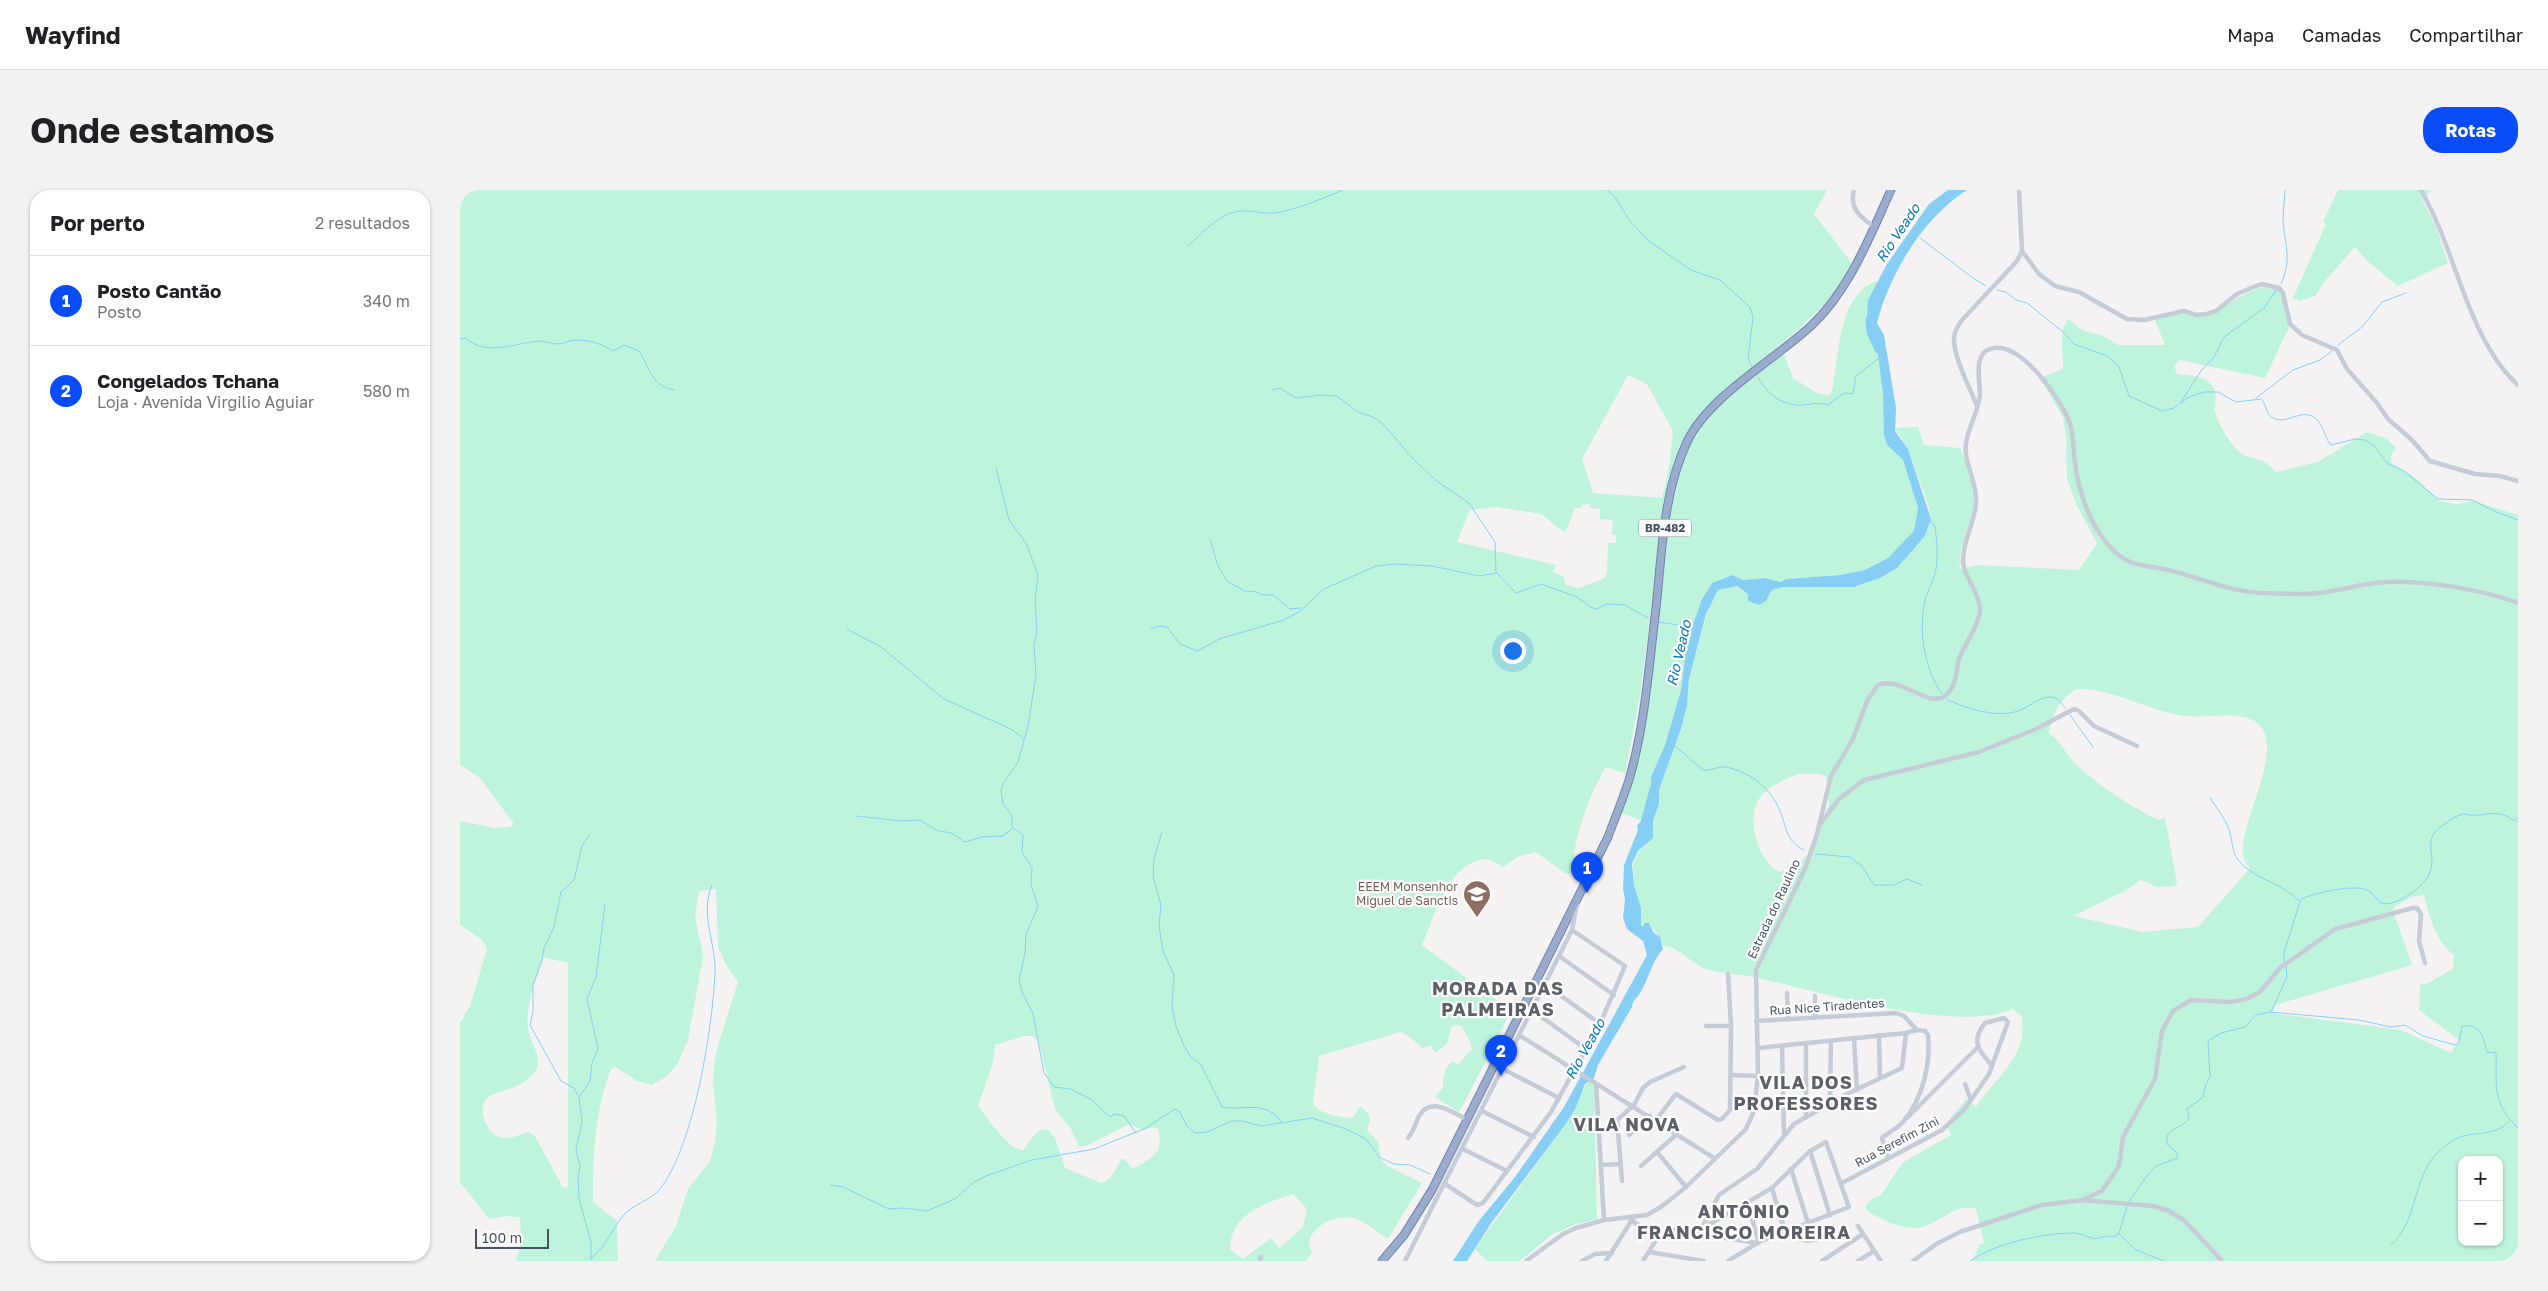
<!DOCTYPE html>
<html lang="pt">
<head>
<meta charset="utf-8">
<style>
  :root { --surface:#fff; --page:#f2f2f2; --text:#202124; --muted:#757577; --line:#e0e0e0; --accent:#084cf8 }
  body { margin:0; font-family:"Golos Text",sans-serif; background:var(--page); color:var(--text) }
  .controls { position:absolute; right:15px; bottom:15px; display:grid; overflow:hidden; border-radius:10px; box-shadow:0 1px 4px #0004 }
  .controls button { width:45px; height:45px; display:grid; place-items:center; padding:0; border:0; border-bottom:1px solid var(--line); background:var(--surface); color:var(--text); font:25px sans-serif }
  .scale { position:absolute; left:15px; bottom:12px; width:74px; box-sizing:border-box; padding-left:5px; border:2px solid #475162; border-top:0; font-size:14px; line-height:18px; white-space:nowrap; color:#475162; -webkit-text-stroke:4px #fff; paint-order:stroke }
  .you { position:absolute; left:1052px; top:460px; width:18px; height:18px; margin:-12px; border:4px solid #fff; border-radius:50%; background:#1a73e8; box-shadow:0 0 0 8px #1a73e833 }
  .badge { display:grid; place-items:center; width:32px; height:32px; border-radius:50%; background:var(--accent); color:#fff; font-size:16px; font-weight:700 }
  .pin { position:absolute; translate:-50% -41px; filter:drop-shadow(0 1px 2px #0008) }
  .pin::after { content:''; position:absolute; top:26px; width:18px; height:15px; background:inherit; clip-path:polygon(0 0,100% 0,50% 100%) }
  .list { margin:0; padding:0; list-style:none }
  h2 { display:flex; justify-content:space-between; align-items:center; height:65px; margin:0; padding:0 20px; font-size:21px }
  h2 small { font-size:16px; font-weight:400; color:var(--muted) }
  .list li { display:grid; grid-template-columns:32px 1fr auto; gap:15px; align-items:center; box-sizing:border-box; height:90px; padding:0 20px; border-top:1px solid var(--line) }
  .list b { display:block; font-size:19px; white-space:nowrap }
  .list p { margin:0; font-size:16px; white-space:nowrap; color:var(--muted) }
  .list em { font-size:16px; font-style:normal; color:var(--muted) }
  .map { position:relative; flex:none; width:2058px; height:1071px; overflow:hidden; border-radius:20px }
  header { display:flex; align-items:center; gap:30px; box-sizing:border-box; height:70px; padding:0 25px; background:var(--surface); border-bottom:1px solid var(--line) }
  header strong { font-size:24px }
  nav { display:flex; gap:28px; margin-inline-start:auto; font-size:18px }
  .intro { display:flex; align-items:center; justify-content:space-between; box-sizing:border-box; height:120px; padding:0 30px }
  h1 { margin:0; font-size:35px }
  .button { padding:12px 22px; border-radius:20px; background:var(--accent); color:#fff; font-size:18px; font-weight:700 }
  main { display:flex; gap:30px; padding:0 30px }
  aside { flex:1; background:var(--surface); border-radius:20px; box-shadow:0 1px 4px #0004 }
  .map>svg:first-child { display:block }
  .green { fill:#bef4db; fill-rule:evenodd }
  .water { fill:#87cef5 }
  .lines { fill:none; stroke-linecap:round; stroke-linejoin:round }
  .stream { stroke:#87cef5; stroke-width:1 }
  .river { stroke:#87cef5; stroke-width:9 }
  .trunk-casing { stroke:#7085b1; stroke-width:9 }
  .minor { stroke:#c5ccd8; stroke-width:4.5 }
  .trunk { stroke:#9aaccc; stroke-width:7 }
  .labels { text-anchor:middle; stroke-width:4.5; stroke-linejoin:round; paint-order:stroke }
  .shield { fill:#fff; stroke:#7e8591; stroke-width:1 }
  .shield-label { font-size:11px; font-weight:bold; fill:#475162 }
  .education-label { font-size:12px; fill:#785e54; stroke:#fff; text-anchor:end }
  .street-label { font-size:12px; fill:#475162; stroke:#fff }
  .water-label { font-size:14px; font-style:italic; fill:#0078bc; stroke:#fff }
  .district-label { font-size:18px; font-weight:bold; letter-spacing:1px; fill:#5d6068; stroke:#fff }
</style>
</head>
<body>
<header>
<strong>Wayfind</strong>
<nav><a>Mapa</a><a>Camadas</a><a>Compartilhar</a></nav>
</header>
<div class="intro"><h1>Onde estamos</h1><a class="button">Rotas</a></div>
<main>
<aside>
<h2>Por perto<small>2 resultados</small></h2>
<ul class="list">
<li><span class="badge">1</span><div><b>Posto Cantão</b><p>Posto</p></div><em>340 m</em></li>
<li><span class="badge">2</span><div><b>Congelados Tchana</b><p>Loja · Avenida Virgilio Aguiar</p></div><em>580 m</em></li>
</ul>
</aside>
<div class="map">
<svg width="2058" height="1071" viewBox="0 0 2058 1071">
  <rect width="100%" height="100%" fill="#f4f2f2"/>
  <g class="green">
    <path d="M0,0H1367L1354,24L1394,76C1368,117 1330,147 1292,178C1272,195 1249,211 1234,233C1218,256 1209,283 1205,311L1180,506L1165,583L1146,577C1132,599 1116,642 1114,667C1113,673 1114,677 1113,683L1106,684L1076,662L1058,667L1043,677L1028,669C988,670 975,726 962,755L1051,821L1001,919L999,922L975,907L983,898C983,888 983,879 992,872L998,874L1012,859L1008,847L1000,835L992,836L987,853L977,862H974L971,855L963,858L947,845L940,842L859,866L853,914C861,925 880,927 893,928L900,916C913,927 911,926 907,940L918,952L921,969L927,976L962,993L928,1049C917,1042 905,1031 893,1028C876,1024 844,1038 850,1060L853,1061L846,1071H195L216,1036L228,999L250,971L255,952L257,932L253,893L254,875L258,855L278,792L266,775L258,756L256,699L239,701L235,726L243,766L228,850L217,875L207,886L192,895L177,891L156,877L151,879C134,923 133,966 133,1012L157,1031L158,1071H56L61,1051L60,1027L46,1026L29,1029L0,992V833L10,816L27,759L22,750L0,735V631L34,638L50,637L54,634L20,588L0,575ZM1168,185L1187,194L1213,241L1209,277L1202,308L1133,303L1122,269ZM1130,314V318L1140,319V329L1153,330L1152,345H1156V353H1148L1147,382L1145,388L1119,398L1106,395L1103,386L1093,382L1096,375L997,352L1010,320L1037,317L1081,324L1105,343L1115,318H1122V315ZM83,767L108,773V997L103,998L75,946L68,942C61,944 52,949 45,948C27,946 17,923 26,908C41,900 62,898 74,883C85,869 70,853 68,839C65,816 76,789 83,767ZM564,846H573L579,852L595,919L611,939L619,957L626,956L669,934L684,940L694,937L698,939C704,965 692,967 673,979L664,969H661C656,978 653,990 641,993L605,978L595,948L589,940C576,937 570,951 564,960C548,961 528,928 518,916C525,894 534,879 535,855ZM833,1004L847,1019L843,1037L819,1058L811,1048L783,1069L770,1059C770,1024 805,1013 833,1004Z"/>
    <polygon points="1878,0 1971,0 1962,9 1976,37 1988,73 1938,96 1906,70 1895,57 1864,92 1855,106 1840,111 1833,108 1866,34 1863,32"/>
    <path d="M1418,91L1408,110L1407,134L1417,157L1431,259L1443,270L1458,318L1454,341L1444,354L1428,368L1405,380L1379,385L1326,389L1321,392L1305,388L1283,390L1273,385L1251,394L1242,409L1227,452L1221,500L1205,555L1191,587L1192,616L1189,624L1180,630L1159,622L1174,569L1214,296C1220,276 1226,257 1237,239C1255,210 1296,184 1323,162L1333,188L1357,203L1369,206L1373,197C1378,165 1380,100 1418,91Z"/>
    <path d="M1808,96L1822,97L1826,105L1830,135L1805,188L1720,170L1714,176L1717,184C1734,186 1754,186 1756,207C1756,212 1754,218 1755,222C1759,235 1768,250 1777,260C1789,272 1802,264 1816,282L1858,272L1907,242L1927,249L1936,258L1931,265V272L1957,289L1979,311L1996,314L2014,311L2058,325V1071H1511L1514,1068L1519,1055L1524,1053L1516,1019C1496,1011 1477,1036 1458,1038C1439,1039 1424,1030 1408,1022L1405,1016L1413,1008L1421,1005L1442,973L1491,945L1486,934L1506,909L1516,917C1530,895 1558,873 1562,846C1563,840 1562,833 1562,826L1552,819C1497,844 1361,802 1302,789C1285,784 1266,784 1249,780C1232,776 1220,756 1203,756C1201,748 1193,739 1188,733L1183,737L1181,735C1181,700 1157,674 1193,648V631L1199,614V600L1221,539L1227,516L1229,489L1249,416L1258,400L1271,396L1281,397L1288,404V411L1299,415L1306,411L1312,400L1322,397H1394L1420,388L1437,378L1465,346L1471,329L1469,317L1448,259L1435,238L1458,237L1464,255L1500,258C1506,272 1513,288 1514,303C1516,330 1497,352 1500,379L1517,375L1619,380L1637,353L1617,316L1607,289L1606,247L1603,227L1580,188L1603,179C1604,158 1597,148 1608,129L1624,141L1641,145L1658,155H1705L1695,130L1719,121C1755,134 1774,102 1808,96ZM1616,499C1653,498 1684,519 1719,525C1740,529 1763,523 1784,527C1841,540 1773,636 1784,669C1785,672 1788,676 1790,678L1738,737L1683,742L1613,726L1665,701L1681,690L1697,697L1714,696L1717,693L1705,627L1699,630C1677,621 1629,589 1614,572C1604,562 1601,551 1589,543C1592,524 1600,509 1616,499ZM1338,584H1359L1366,586L1369,615L1348,664L1334,678L1319,682C1298,671 1286,629 1299,609C1306,597 1326,589 1338,584ZM1964,705C1969,725 1976,753 1994,765L1993,779L1968,793L1960,795L1959,820L1999,850L1991,863L1941,840L1812,823L1815,815L1952,775L1933,721L1935,716L1951,707ZM2002,970H2039V1052H2002Z"/>
    <path d="M1131,890L1134,892L1137,1029L1116,1034L1091,1045L1060,1071H1027L1015,1059L1019,1053L1105,935C1112,924 1123,895 1131,890Z"/>
  </g>
  <path class="water" d="M1488,0H1507C1463,28 1430,83 1417,133L1424,145L1436,218L1435,241L1448,259L1471,329L1465,346L1437,378L1420,388L1394,397H1322L1312,400L1306,411L1299,415L1288,411V404L1277,396L1258,400L1246,424L1229,489L1227,516L1221,539L1199,600V614L1193,631V648L1178,661L1172,674L1174,695L1181,718V735L1183,737L1185,733H1189L1194,743L1200,747L1203,759C1191,772 1189,789 1180,803C1177,809 1173,809 1172,817L1138,875L1134,888L1125,894L1115,919L1105,935L1032,1032L1007,1071H993L1018,1032L1055,987L1104,917L1187,765L1183,751L1167,739L1163,728L1165,710L1163,698L1164,675L1178,640L1177,635L1189,624L1192,616L1191,587L1205,555L1221,500L1227,452L1242,409L1252,393L1273,385L1283,390L1305,388L1321,392L1326,389L1380,385L1405,380L1428,368L1454,341L1458,318L1443,270L1427,255L1424,245L1423,203L1417,157L1407,134V126L1408,110L1427,74L1469,14Z"/>
  <g class="lines">
    <g class="stream">
      <polyline points="1147,0 1155,7 1169,30 1189,51 1231,80 1260,90 1290,117 1293,127 1288,169 1292,177"/>
      <polyline points="1460,48 1513,88 1526,96"/>
      <path d="M728,56C742,43 762,21 782,21C796,21 808,25 821,22C842,17 864,8 883,0"/>
      <path d="M1821,94C1833,67 1824,55 1823,28C1823,19 1825,9 1825,0"/>
      <path d="M1537,100L1546,102L1556,110L1567,113L1603,142L1614,154L1647,166L1659,177L1669,206L1702,221L1714,218L1729,207L1744,202H1758L1776,212L1801,209C1807,214 1805,224 1813,228C1826,235 1839,220 1852,226C1864,232 1863,246 1871,255L1895,249L1905,250L1913,255L1927,273L1945,282L1978,309L2012,310L2036,322L2058,330"/>
      <path d="M0,149L6,148C26,167 55,153 79,151C86,151 92,154 98,154C102,154 106,152 109,151C124,148 141,153 153,161L164,155L179,161C190,178 191,196 214,200"/>
      <polyline points="1878,155 1902,137 1922,112 1946,103"/>
      <path d="M1298,187C1306,202 1318,213 1336,215C1348,216 1354,211 1368,215L1384,203L1393,204L1396,186L1418,169"/>
      <polyline points="812,200 820,198 836,208 861,205 877,206 898,222 913,227 923,234 955,271 978,292 1009,313 1035,352 1036,383"/>
      <polyline points="1796,208 1833,180 1860,170 1872,161"/>
      <polyline points="1721,212 1741,181 1754,167 1764,147 1804,118 1817,99"/>
      <polyline points="536,278 549,330 566,353 578,385 575,411 577,441 574,456 576,485 568,536 558,572 543,594 541,600 543,614 552,626 552,637 563,645 562,662 572,678 571,694 578,717 566,744 565,763 559,790 562,802 573,823 584,883 594,897 611,899 632,910 650,927 655,924 664,926 676,943"/>
      <path d="M1469,330L1475,337C1477,352 1479,373 1474,387C1471,397 1465,405 1464,416C1459,445 1465,480 1482,504"/>
      <polyline points="750,349 758,376 768,392 787,402 794,401 803,405 813,405 830,419 841,418"/>
      <polyline points="1199,432 1232,437"/>
      <polyline points="387,439 421,457 484,509 551,539 564,549"/>
      <polyline points="691,439 700,436 707,437 720,454 738,461 759,449 824,430 839,422 864,399 916,376 936,374 972,376 1019,386 1037,383 1056,403 1081,394 1117,407 1130,417 1137,419 1147,414 1165,415 1188,428"/>
      <path d="M1488,510C1508,519 1541,530 1563,519C1572,515 1579,507 1591,507C1598,507 1601,513 1605,518"/>
      <polyline points="1610,525 1633,557"/>
      <path d="M1215,556L1243,580C1251,581 1258,576 1266,577C1293,583 1313,600 1322,626C1327,642 1328,652 1344,660"/>
      <path d="M1750,608C1756,617 1764,627 1768,637C1773,648 1771,661 1778,670C1794,690 1822,692 1839,711"/>
      <polyline points="396,626 441,631 460,630 478,641 492,643 505,652 522,647 543,646 552,639"/>
      <path d="M702,642L694,669L693,686L701,715L699,736L703,761L714,785L712,817L716,836L724,856L730,866L741,875L762,917C785,921 806,909 822,933"/>
      <polyline points="130,644 122,656 114,690 101,702 94,737 84,758 82,771 73,795 73,822 70,835 101,891 114,898 119,907 122,932 116,960 120,976 118,989 119,1009 131,1052 131,1071"/>
      <polyline points="1356,664 1390,667 1402,676 1414,695 1434,695 1447,689 1462,695"/>
      <path d="M1824,771V762L1841,709C1855,703 1893,694 1907,700C1913,703 1916,709 1921,713C1935,718 1963,697 1969,685C1979,662 1958,651 1986,633C1991,629 1996,626 2003,624C2025,629 2036,616 2054,631L2058,627"/>
      <polyline points="1811,822 1827,787 1826,776"/>
      <polyline points="120,906 130,891 132,873 138,858 127,809 136,787 145,714"/>
      <polyline points="371,995 383,997 429,1019 444,1018 467,1021 495,1009 514,992 526,986 572,970 634,959 684,939 715,919 719,921 727,936 735,943 747,942 772,931 782,931 801,936 852,928 886,939 906,949 919,967 934,974 950,975 970,984"/>
      <path d="M1669,1011L1686,987L1696,976L1718,968L1716,962L1707,954C1704,936 1723,940 1729,928L1727,919L1743,907L1746,894L1750,887L1748,851L1761,843L1785,837L1796,825L1810,822L1899,830L1931,837L1945,835L1963,846L1995,855L1999,852L2002,836C2023,834 2023,849 2027,862L2036,863C2037,896 2031,912 2058,938"/>
      <polyline points="1659,1044 1676,1060 1704,1071"/>
      <path d="M1931,1055C1958,1032 1952,989 1977,963C1985,956 1993,949 2003,946C2019,942 2038,945 2049,931"/>
      <path d="M132,1067C148,1055 150,1041 163,1026C173,1014 190,1011 200,999C234,956 252,840 255,785C257,755 239,724 252,695"/>
      <path d="M1510,1071C1535,1053 1584,1043 1614,1043C1620,1043 1626,1047 1632,1048C1639,1050 1647,1044 1654,1047L1659,1043L1667,1017"/>
    </g>
    <g class="river">
      <polyline points="1410,130 1411,142 1419,159"/>
      <polyline points="1184,637 1195,596"/>
    </g>
    <g class="trunk-casing">
      <path id="trunk" d="M922,1071L944,1045L972,1000L1148,647C1155,628 1163,609 1169,590C1185,535 1189,475 1196,418C1202,362 1203,303 1227,252C1248,207 1314,170 1351,136C1390,99 1409,48 1431,0"/>
    </g>
    <g class="minor">
      <path d="M1394,0C1389,19 1400,26 1414,37"/>
      <path d="M1961,0C1967,11 1973,23 1978,35C1999,83 2016,158 2058,195"/>
      <polyline points="1562,61 1579,84 1595,96 1619,102 1667,129 1684,130 1724,121 1736,125 1747,124 1756,121 1777,104 1791,98 1802,94 1819,98 1823,103 1830,134 1842,145 1877,160 1887,179 1917,213 1928,229 1952,250 1970,271 2015,284 2040,286 2058,291"/>
      <path d="M1517,216C1510,198 1493,166 1494,148C1494,141 1498,136 1502,130L1557,71L1562,61L1559,0"/>
      <polyline points="1361,633 1379,609 1404,590 1519,562 1576,539 1614,519 1619,521 1634,536 1677,556"/>
      <polyline points="1099,766 1154,805"/>
      <polyline points="1085,794 1140,834"/>
      <polyline points="1327,803 1328,828"/>
      <polyline points="1072,820 1126,859"/>
      <polyline points="1355,827 1355,806"/>
      <polyline points="1296,831 1436,823 1444,826 1457,840 1446,843 1299,858"/>
      <polyline points="1246,836 1271,836"/>
      <polyline points="1059,845 1254,968"/>
      <polyline points="1419,845 1420,888"/>
      <polyline points="1394,848 1397,900"/>
      <polyline points="1346,853 1346,926"/>
      <polyline points="1322,856 1324,945"/>
      <polyline points="1043,879 1099,908"/>
      <polyline points="1271,885 1298,886"/>
      <polyline points="1136,894 1144,1030"/>
      <polyline points="1505,894 1511,910"/>
      <polyline points="1370,913 1371,851"/>
      <polyline points="1022,921 1074,947"/>
      <polyline points="1448,927 1517,858"/>
      <polyline points="1196,930 1216,904 1258,930 1262,929 1270,920 1271,836 1268,784"/>
      <polyline points="1169,945 1190,926"/>
      <path d="M948,948C954,941 955,934 959,926C971,905 993,923 1008,930"/>
      <polyline points="1003,959 1047,981"/>
      <polyline points="1350,961 1370,1025"/>
      <polyline points="1197,962 1226,997"/>
      <path d="M1428,968L1422,948C1429,942 1438,938 1444,931C1463,907 1471,874 1468,845L1465,841L1457,840"/>
      <polyline points="1141,975 1161,974"/>
      <polyline points="1181,976 1217,944"/>
      <polyline points="1331,979 1348,1033"/>
      <polyline points="1162,991 1157,930 1174,915 1183,898 1190,892 1224,877"/>
      <path d="M1382,993L1482,940L1504,920L1529,884L1548,832L1544,828L1525,833C1510,852 1519,860 1532,876"/>
      <polyline points="985,994 1017,1015 1023,1013 1091,922 1140,834 1165,776 1112,740"/>
      <polyline points="1312,998 1325,1042"/>
      <polyline points="1622,1010 1642,1001 1659,976 1663,947 1695,889 1702,841 1713,821 1731,810 1770,812 1786,809 1800,802 1820,778 1875,739 1953,718 1957,718 1961,724 1959,751 1965,773"/>
      <polyline points="1287,1012 1299,1052"/>
      <polyline points="1172,1031 1198,1047"/>
      <polyline points="1342,1035 1348,1051"/>
      <polyline points="1398,1036 1421,1071"/>
      <polyline points="1241,1039 1312,998 1350,961 1366,952 1389,1017 1299,1052 1268,1071"/>
      <polyline points="1239,1043 1259,1005 1297,979 1334,934 1387,904 1442,878 1446,843"/>
      <polyline points="1320,1045 1348,1051 1368,1047"/>
      <polyline points="1189,1062 1244,1071"/>
      <polyline points="800,1071 801,1067"/>
      <polyline points="945,1071 1112,740 1117,713"/>
      <path d="M1066,1071L1103,1044L1116,1038L1144,1030L1187,1025L1201,1017L1226,997L1286,939L1294,921L1298,886L1296,780L1345,679L1357,644L1371,586L1393,549L1407,511L1418,495C1441,485 1469,520 1486,505C1496,497 1496,481 1499,469C1504,455 1514,443 1518,429C1520,424 1521,418 1519,413C1516,398 1504,387 1503,372C1502,352 1515,333 1516,312C1517,295 1508,280 1506,264C1503,244 1519,224 1520,204C1520,191 1513,164 1530,159C1560,149 1602,210 1610,234C1614,246 1613,260 1615,273C1619,305 1633,345 1660,366C1675,378 1695,376 1713,381C1736,387 1759,397 1783,401C1803,404 1823,404 1844,404C1868,404 1891,396 1915,393C1954,388 2021,399 2058,413"/>
      <polyline points="1122,1071 1135,1064 1152,1063"/>
      <polyline points="1146,1071 1173,1028"/>
      <polyline points="1183,1071 1198,1047 1210,1039 1297,1053"/>
      <polyline points="1362,1071 1403,1044"/>
      <polyline points="1398,1071 1414,1061"/>
      <polyline points="1453,1071 1478,1053 1500,1042 1582,1015 1622,1010 1692,1016 1707,1020 1724,1030 1762,1071"/>
    </g>
    <use href="#trunk" class="trunk"/>
  </g>
  <defs>
    <g id="school-pin" transform="scale(1.4375)"><path d="M0 17L-7.5 6A9.5 9.5 0 1 1 7.5 6Z" fill="#8d6e63" stroke="#fff"/><path d="M0-5L7-2L0 1L-7-2ZM-4 1L0 2.5L4 1V4Q0 6-4 4Z" fill="#fff"/></g>
  </defs>
  <g fill-rule="evenodd">
    <use href="#school-pin" x="1017" y="704"/>
  </g>
  <g class="labels">
    <rect class="shield" x="1179" y="329.5" width="52" height="17" rx="4"/>
    <g class="shield-label">
      <text x="1205" y="342">BR-482</text>
    </g>
    <g class="education-label">
      <text x="998" y="701">EEEM Monsenhor<tspan x="998" dy="14">Miguel de Sanctis</tspan></text>
    </g>
    <g class="street-label">
      <text transform="translate(1314 719) rotate(-65)" y="4">Estrada do Raulino</text>
      <text transform="translate(1367 817) rotate(-4)" y="4">Rua Nice Tiradentes</text>
      <text transform="translate(1437 952) rotate(-28)" y="4">Rua Serefim Zini</text>
    </g>
    <g class="water-label">
      <text transform="translate(1438 43) rotate(-56)" y="5">Rio Veado</text>
      <text transform="translate(1219 463) rotate(-77)" y="5">Rio Veado</text>
      <text transform="translate(1125 859) rotate(-61)" y="5">Rio Veado</text>
    </g>
    <g class="district-label">
      <text x="1038" y="805">MORADA DAS<tspan x="1038" dy="21">PALMEIRAS</tspan></text>
      <text x="1346" y="899">VILA DOS<tspan x="1346" dy="21">PROFESSORES</tspan></text>
      <text x="1167" y="941">VILA NOVA</text>
      <text x="1284" y="1028">ANTÔNIO<tspan x="1284" dy="21">FRANCISCO MOREIRA</tspan></text>
    </g>
  </g>
</svg>
<div class="controls">
<button>+</button>
<button>−</button>
</div>
<div class="scale">100 m</div>
<div class="you"></div>
<div class="pin badge" style="left:1127px;top:703px">1</div>
<div class="pin badge" style="left:1041px;top:886px">2</div>
</div>
</main>
</body>
</html>
